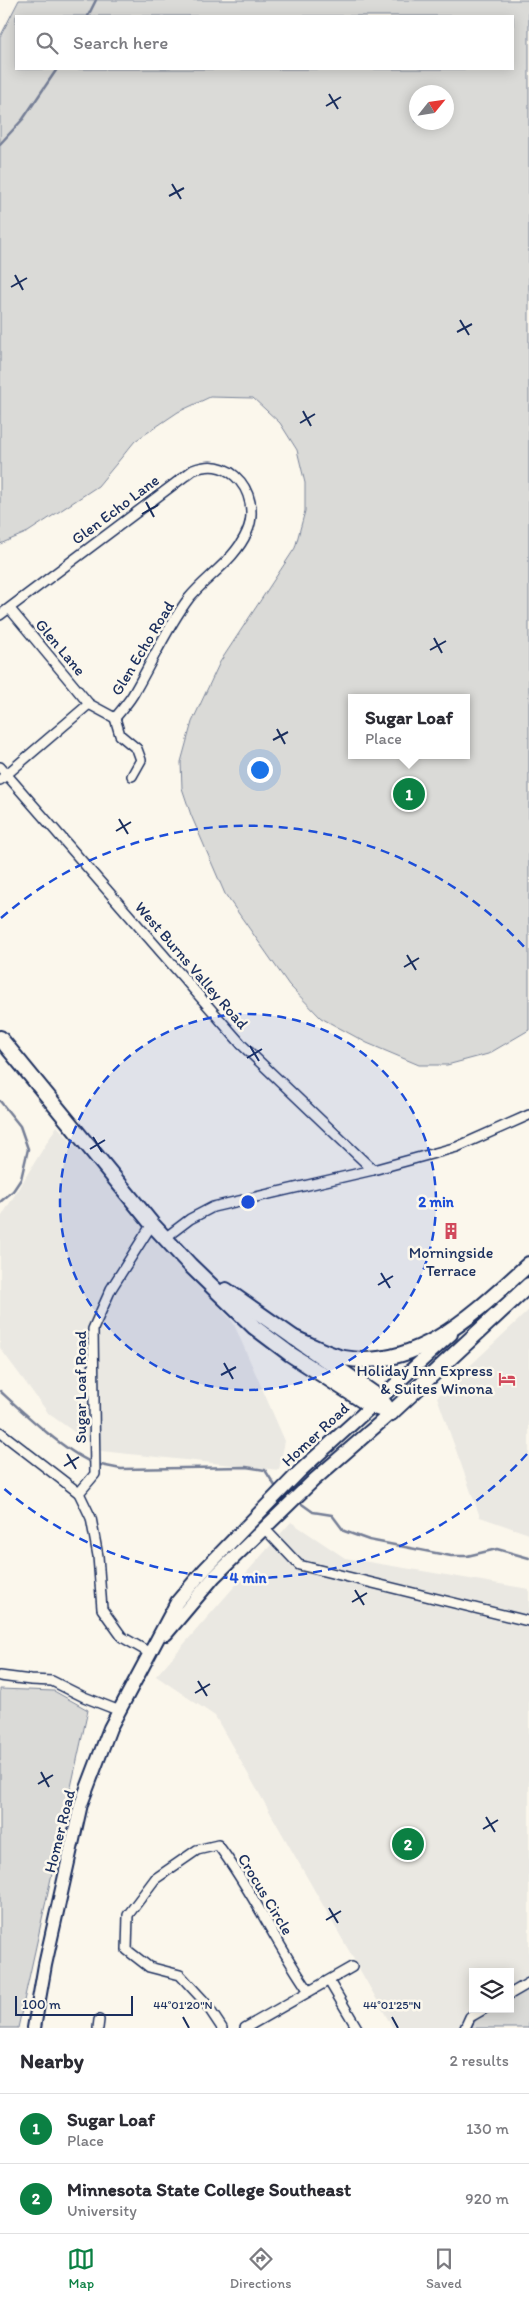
<!DOCTYPE html>
<html lang="en">
<head>
<meta charset="utf-8">
<style>
  :root { --surface:#fff; --page:#f7f7f7; --text:#2b2b33; --muted:#7c7c81; --line:#e1e1e2; --accent:#0b8043 }
  body { margin:0; font-family:Itim,sans-serif; background:var(--page); color:var(--text) }
  .controls { position:absolute; right:15px; bottom:15px; display:grid; overflow:hidden; border-radius:0px; box-shadow:0 2px 12px #0003 }
  .controls button { width:45px; height:45px; display:grid; place-items:center; padding:0; border:0; border-bottom:1px solid var(--line); background:var(--surface); color:var(--text); font:25px sans-serif }
  .compass { position:absolute; left:409px; top:85px; width:45px; height:45px; border-radius:50%; background:var(--surface); box-shadow:0 2px 12px #0003; rotate:60deg }
  .scale { position:absolute; left:15px; bottom:12px; width:118px; box-sizing:border-box; padding-left:5px; border:2px solid #1b2f5e; border-top:0; font-size:14px; line-height:18px; white-space:nowrap; color:#1b2f5e; -webkit-text-stroke:4px #fbf7ec; paint-order:stroke }
  .you { position:absolute; left:259px; top:769px; width:18px; height:18px; margin:-12px; border:4px solid #fff; border-radius:50%; background:#1a73e8; box-shadow:0 0 0 8px #1a73e833 }
  .badge { display:grid; place-items:center; width:32px; height:32px; border-radius:50%; background:var(--accent); color:#fff; font-size:16px; font-weight:700 }
  .pin { position:absolute; translate:-50% -50%; border:2px solid #fff; box-shadow:0 1px 5px #0006 }
  .popup { position:absolute; left:348px; top:694px; width:122px; height:65px; box-sizing:border-box; display:grid; place-content:center; border-radius:0px; background:var(--surface); filter:drop-shadow(0 1px 4px #0005); font-size:16px; white-space:nowrap; color:var(--muted) }
  .popup b { font-size:19px; color:var(--text) }
  .popup::after { content:''; position:absolute; left:50%; top:100%; margin-left:-10px; border:10px solid transparent; border-top-color:var(--surface) }
  .list { margin:0; padding:0; list-style:none }
  h2 { display:flex; justify-content:space-between; align-items:center; height:65px; margin:0; padding:0 20px; font-size:21px }
  h2 small { font-size:16px; font-weight:400; color:var(--muted) }
  .list li { display:grid; grid-template-columns:32px 1fr auto; gap:15px; align-items:center; box-sizing:border-box; height:70px; padding:0 20px; border-top:1px solid var(--line) }
  .list b { display:block; font-size:19px; white-space:nowrap }
  .list p { margin:0; font-size:16px; white-space:nowrap; color:var(--muted) }
  .list em { font-size:16px; font-style:normal; color:var(--muted) }
  .icon { flex:none; width:28px; height:28px; fill:none; stroke:currentColor; stroke-width:2; stroke-linecap:round; stroke-linejoin:round }
  .map { position:relative; flex:none; width:529px; height:2028px; overflow:hidden }
  .search { position:absolute; background:var(--surface); box-shadow:0 2px 12px #0003; left:15px; right:15px; top:15px; height:55px; display:flex; align-items:center; gap:12px; box-sizing:border-box; padding:0 18px; border-radius:0px; color:var(--muted); font-size:19px }
  .sheet { height:205px; background:var(--surface) }
  nav { display:flex; justify-content:space-around; align-items:center; box-sizing:border-box; height:70px; border-top:1px solid var(--line); background:var(--surface); font-size:14px; color:var(--muted) }
  nav a { display:grid; justify-items:center; gap:2px }
  nav .on { color:var(--accent) }
  .map>svg:first-child { display:block }
  .built { fill:#eae8e2; fill-rule:evenodd }
  .green { fill:#dadad7; stroke:#7a849a; fill-rule:evenodd }
  .lines { fill:none; stroke-linecap:round; stroke-linejoin:round }
  .stream { stroke:#747e96; stroke-width:2.5 }
  .street-casing { stroke:#1b2f5e; stroke-width:12 }
  .secondary-casing { stroke:#1b2f5e; stroke-width:16 }
  .primary-casing { stroke:#1b2f5e; stroke-width:18 }
  .street { stroke:#fbf7ec; stroke-width:9 }
  .secondary { stroke:#fbf7ec; stroke-width:12 }
  .primary { stroke:#fbf7ec; stroke-width:14 }
  .ticks { fill:none; stroke:#1b2f5e; stroke-width:2 }
  .ring { fill:none; stroke:#1d4ed8; stroke-width:2.5; stroke-dasharray:9 6 }
  .labels { text-anchor:middle; stroke-width:5; stroke-linejoin:round; paint-order:stroke }
  .street-label { font-size:16px; fill:#1b2f5e; stroke:#fbf7ec }
  .poi-label { font-size:16px; fill:#1b2f5e; stroke:#fbf7ec }
  .ticks-label { font-size:12px; text-anchor:middle; fill:#1b2f5e; stroke:#fbf7ec; stroke-width:5; stroke-linejoin:round; paint-order:stroke }
  .centre { fill:#1d4ed8; stroke:#fbf7ec; stroke-width:2.5 }
  .ring-label { font-size:15px; text-anchor:middle; font-weight:bold; fill:#1d4ed8; stroke:#fbf7ec; stroke-width:5; stroke-linejoin:round; paint-order:stroke }
</style>
</head>
<body>
<div class="map">
<svg width="529" height="2028" viewBox="0 0 529 2028">
  <rect width="100%" height="100%" fill="#fbf7ec"/>
  <filter id="ink" filterUnits="userSpaceOnUse"><feTurbulence type="fractalNoise" baseFrequency=".02" numOctaves="2"/><feDisplacementMap in="SourceGraphic" scale="10" xChannelSelector="R" yChannelSelector="G"/><feConvolveMatrix kernelMatrix="1 2 1 2 8 2 1 2 1" color-interpolation-filters="sRGB"/></filter>
  <g filter="url(#ink)">
    <g class="built">
      <polygon points="57,1126 233,1322 285,1441 279,1470 101,1451 49,1414 0,1348 0,1219"/>
      <polygon points="529,1310 529,1534 480,1517 437,1397"/>
      <path d="M291,1522L345,1558L529,1589V2028H393L215,1716L156,1676ZM473,1972H510V2009H473Z"/>
    </g>
    <g class="green">
      <path d="M19,0H529V1030L488,1054L447,1065H419L367,1043L321,1018L289,985L225,894L191,815L182,788L181,762L192,722L220,662L295,548L305,511V483L297,450L280,423L253,398L210,397L178,412L135,441L98,486L28,532L0,544V37ZM513,16V69H16V16ZM446,92V122H416V92ZM352,698H466V755H352Z"/>
      <polygon points="0,1689 54,1691 88,1710 18,2028 0,2028"/>
      <path d="M529,1987V2028H471C480,2010 493,2009 510,2009V1998Z"/>
    </g>
    <g class="lines">
      <g class="stream">
        <polyline points="88,16 96,0"/>
        <polyline points="0,144 23,119 57,69"/>
        <polyline points="0,1101 20,1126 28,1149 21,1179 13,1191 0,1202"/>
        <path d="M0,1391C24,1413 62,1449 91,1462"/>
        <polyline points="96,1464 121,1469 246,1467 265,1470 277,1489"/>
        <polyline points="299,1502 313,1512 332,1515 344,1531 369,1540 451,1556 467,1556 497,1549 529,1558"/>
      </g>
      <g class="street-casing">
        <g id="street">
          <path d="M0,615L193,470C209,464 222,465 235,476C251,490 255,514 247,532C235,560 207,576 189,598C167,627 153,660 135,691C130,701 122,709 115,718L89,704L10,609"/>
          <polyline points="115,718 120,735 137,749 141,760 132,776"/>
          <polyline points="0,767 242,1045 373,1170"/>
          <polyline points="0,780 89,704"/>
          <polyline points="165,1238 190,1219 213,1207 373,1170 457,1147 529,1115"/>
          <polyline points="0,1432 79,1493"/>
          <polyline points="264,1528 299,1565 528,1621"/>
          <polyline points="150,1653 122,1637 102,1609 98,1556 91,1518 79,1493 95,1474 93,1329 111,1289 152,1224"/>
          <polyline points="0,1676 31,1680 52,1681 84,1697 120,1711"/>
          <polyline points="329,1981 357,2028"/>
          <polyline points="510,1994 529,1983"/>
          <polyline points="98,2028 99,2020"/>
          <path d="M222,2028L204,2001L180,1975L149,1967L127,1950L128,1915L155,1879L197,1850L218,1845C253,1891 276,1944 309,1991"/>
          <polyline points="245,2028 352,1967"/>
          <polyline points="465,2028 470,2017 484,2009"/>
        </g>
      </g>
      <g class="secondary-casing">
        <g id="secondary">
          <polyline points="166,1634 214,1577 314,1480 391,1413"/>
          <polyline points="34,2028 45,1965 81,1804 110,1728 177,1602 205,1569 300,1471 451,1334"/>
        </g>
      </g>
      <g class="primary-casing">
        <g id="primary">
          <polyline points="0,1038 152,1224 190,1265 254,1327 290,1354 371,1406 391,1413"/>
          <polyline points="226,1290 380,1398 391,1413"/>
          <path d="M294,1338C310,1344 327,1355 344,1358C418,1372 479,1309 529,1264"/>
          <polyline points="391,1413 529,1285"/>
        </g>
      </g>
      <use href="#street" class="street"/>
      <use href="#secondary" class="secondary"/>
      <use href="#primary" class="primary"/>
    </g>
  </g>
  <path class="ticks" d="M329,94L338,109M326,106L341,97M172,184L181,199M169,196L184,188M15,275L23,290M11,287L27,278M460,320L469,335M457,332L472,324M303,411L311,426M300,423L315,414M146,502L154,517M142,514L158,505M434,638L442,653M430,650L446,641M277,729L285,744M273,740L288,732M119,819L128,834M116,831L131,822M407,955L416,970M404,967L419,958M250,1046L259,1061M247,1058L262,1049M93,1137L102,1152M90,1149L105,1140M381,1273L390,1288M378,1285L393,1276M224,1363L233,1379M221,1375L236,1367M67,1454L76,1469M64,1466L79,1457M355,1590L364,1605M352,1602L367,1593M198,1681L207,1696M195,1693L210,1684M41,1772L49,1787M38,1784L53,1775M486,1817L495,1832M483,1829L498,1820M329,1908L338,1923M326,1920L341,1911M183,2017L189,2028M392,2017L398,2028"/>
  <circle cx="248" cy="1202" r="188" fill="#1d4ed8" fill-opacity=".12"/>
  <g class="ring">
    <circle cx="248" cy="1202" r="188"/>
    <path d="M527 1454A376 376 0 0 1 1 1486M1 918A376 376 0 0 1 527 950"/>
  </g>
  <defs>
    <g id="building-bare" transform="scale(1.35)"><path d="M-4-6H4V6H1V3H-1V6H-4ZM-2.5-4.3h1.7v1.8h-1.7ZM.8-4.3h1.7v1.8H.8ZM-2.5-1h1.7V.8h-1.7ZM.8-1h1.7V.8H.8Z" fill="#d1495b" stroke="#fbf7ec" stroke-width="2.5" paint-order="stroke"/></g>
    <g id="hotel-bare" transform="scale(1.35)"><path d="M-6-4.5h1.5V1H6V5H4.5V3h-9V5H-6ZM-4 0a1.8 1.8 0 1 1 3.6 0ZM.5 0V-2.5h3Q6-2.5 6 0Z" fill="#d1495b" stroke="#fbf7ec" stroke-width="2.5" paint-order="stroke"/></g>
  </defs>
  <g fill-rule="evenodd">
    <use href="#building-bare" x="451" y="1231"/>
    <use href="#hotel-bare" x="507" y="1379"/>
  </g>
  <g class="labels">
    <g class="street-label">
      <text transform="translate(115 509) rotate(-37)" y="6">Glen Echo Lane</text>
      <text transform="translate(61 647) rotate(50)" y="6">Glen Lane</text>
      <text transform="translate(142 648) rotate(-59)" y="6">Glen Echo Road</text>
      <text transform="translate(192 965) rotate(49)" y="6">West Burns Valley Road</text>
      <text transform="translate(80 1387) rotate(-90)" y="6">Sugar Loaf Road</text>
      <text transform="translate(315 1434) rotate(-43)" y="6">Homer Road</text>
      <text transform="translate(59 1831) rotate(-76)" y="6">Homer Road</text>
      <text transform="translate(266 1894) rotate(59)" y="6">Crocus Circle</text>
    </g>
    <g class="poi-label">
      <text x="451" y="1258">Morningside<tspan x="451" dy="18">Terrace</tspan></text>
      <text x="493" y="1376" text-anchor="end">Holiday Inn Express<tspan x="493" dy="18">&amp; Suites Winona</tspan></text>
    </g>
  </g>
  <g class="ticks-label">
    <text x="183" y="2009">44°01'20"N</text>
    <text x="392" y="2009">44°01'25"N</text>
  </g>
  <circle cx="248" cy="1202" r="8" class="centre"/>
  <g class="ring-label">
    <text x="436" y="1207">2 min</text>
    <text x="248" y="1583">4 min</text>
  </g>
</svg>
<div class="controls">
<button><svg class="icon" aria-label="layers" viewBox="0 0 24 24"><path d="M12 4l9 5-9 5-9-5zM3 14l9 5 9-5"/></svg></button>
</div>
<svg class="compass" viewBox="-18 -18 36 36"><path d="M0-13l5 13h-10z" fill="#e53935"/><path d="M0 13l5-13h-10z" fill="#7c7c81"/></svg>
<div class="scale">100 m</div>
<div class="you"></div>
<div class="pin badge" style="left:409px;top:794px">1</div>
<div class="popup"><b>Sugar Loaf</b>Place</div>
<div class="pin badge" style="left:408px;top:1844px">2</div>
<div class="search"><svg class="icon" aria-label="search" viewBox="0 0 24 24"><circle cx="10" cy="10" r="6"/><path d="M15 15l6 6"/></svg>Search here</div>
</div>
<section class="sheet">
<h2>Nearby<small>2 results</small></h2>
<ul class="list">
<li><span class="badge">1</span><div><b>Sugar Loaf</b><p>Place</p></div><em>130 m</em></li>
<li><span class="badge">2</span><div><b>Minnesota State College Southeast</b><p>University</p></div><em>920 m</em></li>
</ul>
</section>
<nav>
<a class="on"><svg class="icon" aria-label="map" viewBox="0 0 24 24"><path d="M3 6l6-2 6 2 6-2v14l-6 2-6-2-6 2zM9 4v14M15 6v14"/></svg>Map</a>
<a><svg class="icon" aria-label="directions" viewBox="0 0 24 24"><path d="M12 3l9 9-9 9-9-9zM9 14v-3h6M13 9l2 2-2 2"/></svg>Directions</a>
<a><svg class="icon" aria-label="saved" viewBox="0 0 24 24"><path d="M7 4h10v16l-5-4-5 4z"/></svg>Saved</a>
</nav>
</body>
</html>
